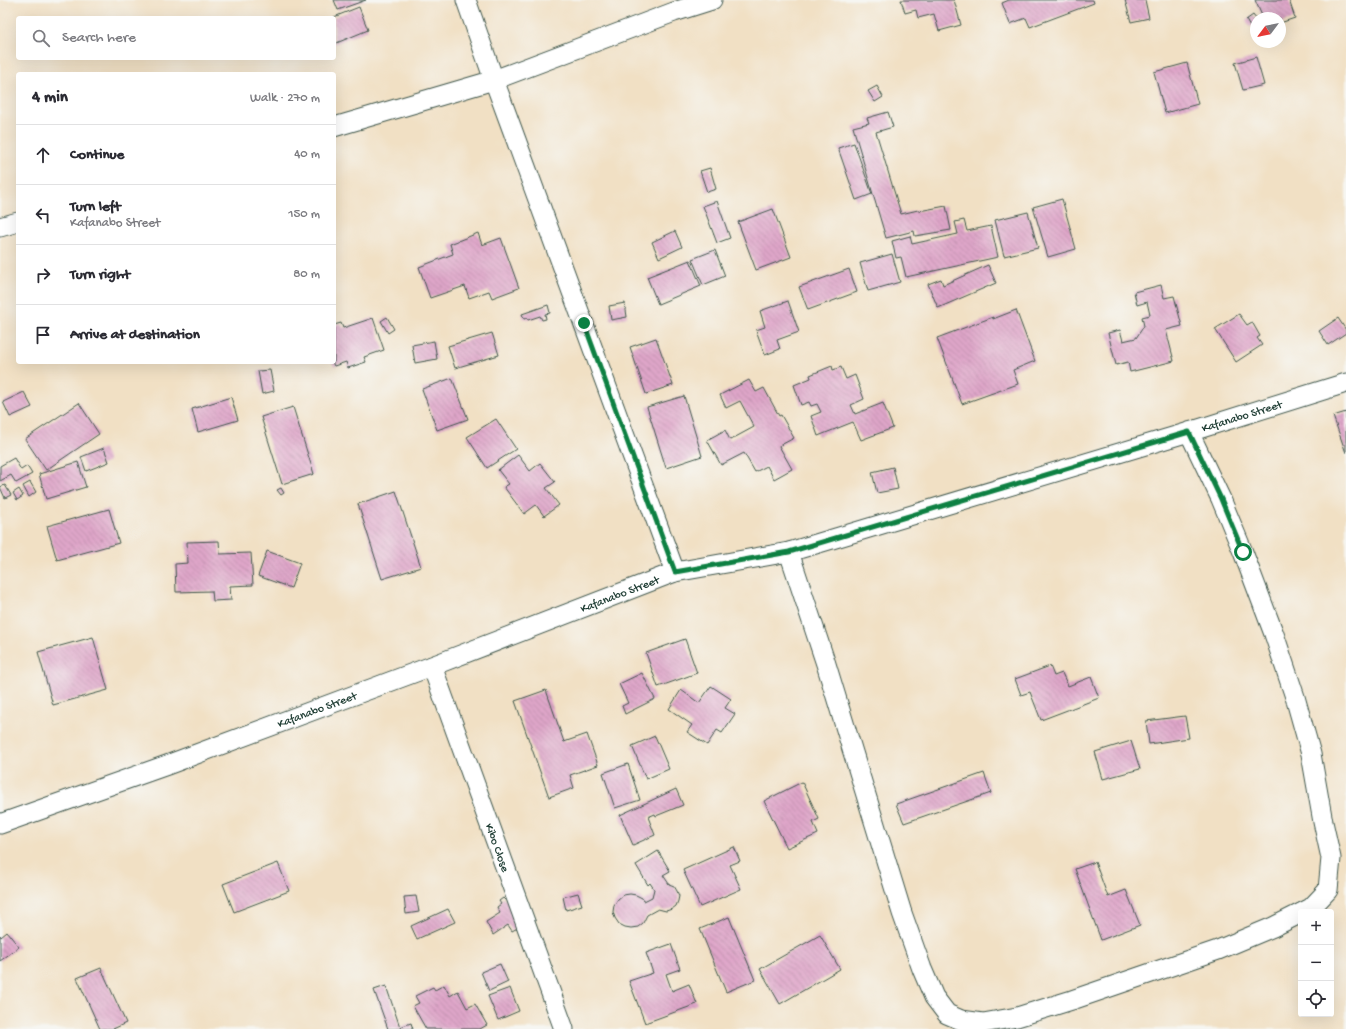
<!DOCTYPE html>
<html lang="en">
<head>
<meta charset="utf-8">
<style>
  :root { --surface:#fff; --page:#f7f7f7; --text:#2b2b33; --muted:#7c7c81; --line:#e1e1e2 }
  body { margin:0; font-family:"Gochi Hand",sans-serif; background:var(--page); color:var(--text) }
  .controls { position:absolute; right:12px; bottom:12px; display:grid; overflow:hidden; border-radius:4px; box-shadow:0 4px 16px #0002 }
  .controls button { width:36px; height:36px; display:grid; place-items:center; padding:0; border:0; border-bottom:1px solid var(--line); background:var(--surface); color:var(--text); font:20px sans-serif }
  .compass { position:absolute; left:1250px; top:12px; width:36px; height:36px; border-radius:50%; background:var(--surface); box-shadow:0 4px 16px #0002; rotate:238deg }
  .stop { position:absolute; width:12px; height:12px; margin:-9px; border:3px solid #0b8043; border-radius:50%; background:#fff }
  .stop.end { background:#0b8043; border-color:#fff; box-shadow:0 1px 4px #0008 }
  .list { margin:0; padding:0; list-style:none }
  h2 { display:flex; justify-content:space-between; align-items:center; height:52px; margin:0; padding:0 16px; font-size:17px }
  h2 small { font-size:13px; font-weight:400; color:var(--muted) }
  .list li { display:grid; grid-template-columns:26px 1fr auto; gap:12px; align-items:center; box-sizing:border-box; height:60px; padding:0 16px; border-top:1px solid var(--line) }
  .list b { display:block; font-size:15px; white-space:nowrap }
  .list p { margin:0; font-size:13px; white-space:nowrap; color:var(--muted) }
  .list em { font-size:13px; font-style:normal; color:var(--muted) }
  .icon { flex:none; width:22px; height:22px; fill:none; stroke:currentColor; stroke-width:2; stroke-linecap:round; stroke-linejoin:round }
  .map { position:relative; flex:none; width:1346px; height:1029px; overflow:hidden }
  .search { position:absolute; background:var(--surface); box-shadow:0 4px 16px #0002; left:16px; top:16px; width:320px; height:44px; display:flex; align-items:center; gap:10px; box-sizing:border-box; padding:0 14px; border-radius:4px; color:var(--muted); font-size:15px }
  .panel { position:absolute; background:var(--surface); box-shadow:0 4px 16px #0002; left:16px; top:72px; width:320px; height:292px; border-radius:4px }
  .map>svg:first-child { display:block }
  .building { fill:url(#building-back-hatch) }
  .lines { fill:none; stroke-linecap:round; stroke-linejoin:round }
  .minor-casing { stroke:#3e554a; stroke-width:21 }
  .minor { stroke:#fff; stroke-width:19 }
  .route { stroke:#0b8043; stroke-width:5 }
  .labels { text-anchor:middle; stroke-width:3.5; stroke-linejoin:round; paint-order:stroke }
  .street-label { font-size:12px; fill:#1f3d34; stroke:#f6f6f2 }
</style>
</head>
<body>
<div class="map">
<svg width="1346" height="1029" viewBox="0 0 1346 1029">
  <defs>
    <pattern id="building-back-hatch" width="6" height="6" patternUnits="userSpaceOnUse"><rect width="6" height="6" fill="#dfa6c9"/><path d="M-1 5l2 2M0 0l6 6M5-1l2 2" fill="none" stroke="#b488a4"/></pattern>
  </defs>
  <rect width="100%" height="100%" fill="#f6f6f2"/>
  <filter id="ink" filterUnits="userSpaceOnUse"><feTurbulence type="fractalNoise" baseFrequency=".025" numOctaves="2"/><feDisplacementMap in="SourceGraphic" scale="8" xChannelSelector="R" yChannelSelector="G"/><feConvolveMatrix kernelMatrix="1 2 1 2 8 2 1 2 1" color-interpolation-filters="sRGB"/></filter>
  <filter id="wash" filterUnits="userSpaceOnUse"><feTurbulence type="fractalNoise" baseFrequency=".012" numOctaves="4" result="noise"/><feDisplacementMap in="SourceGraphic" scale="16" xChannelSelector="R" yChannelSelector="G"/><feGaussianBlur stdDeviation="0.9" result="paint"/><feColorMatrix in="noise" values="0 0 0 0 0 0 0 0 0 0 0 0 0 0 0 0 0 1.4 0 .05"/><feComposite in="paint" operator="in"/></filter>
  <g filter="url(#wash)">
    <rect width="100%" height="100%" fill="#f1e0c4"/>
    <g id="blocks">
      <g class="building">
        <polygon points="334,0 366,0 338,10"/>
        <polygon points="901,0 954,0 961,25 939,31 934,14 918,18 916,10 905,13"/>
        <polygon points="1009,0 1093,0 1094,3 1030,27 1026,18 1010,24 1002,3"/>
        <polygon points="1125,0 1145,0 1149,18 1131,22"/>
        <polygon points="1255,0 1289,0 1295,18 1280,23 1280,18 1263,18"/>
        <polygon points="359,7 368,30 334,44 334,17"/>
        <polygon points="1253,15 1256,19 1256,23 1250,27 1246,20"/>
        <polygon points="1256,57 1264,85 1243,90 1235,63"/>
        <polygon points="1187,63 1198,104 1165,113 1154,72"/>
        <polygon points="877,86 883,97 875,102 868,91"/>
        <polygon points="888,112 893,127 876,132 901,214 918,210 919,211 946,206 951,230 915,236 914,231 886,238 853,127 869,123 867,118"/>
        <polygon points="854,143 872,194 856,200 838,148"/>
        <polygon points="710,168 716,189 707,192 700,171"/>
        <polygon points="1062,199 1076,249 1048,257 1033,207"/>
        <polygon points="717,201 730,238 717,243 703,206"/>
        <polygon points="773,209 791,257 756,270 738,222"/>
        <polygon points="1028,212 1038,248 1004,256 995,220"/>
        <polygon points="964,220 967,231 991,226 998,257 906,277 901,257 896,258 892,241 910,236 912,244 958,234 955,222"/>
        <polygon points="675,231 682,247 659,258 652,242"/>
        <polygon points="478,233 482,245 501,238 519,288 492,298 489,291 469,298 465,286 430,298 419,267 453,254 450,244"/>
        <polygon points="715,250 725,276 703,285 692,259"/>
        <polygon points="892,254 900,282 868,291 860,263"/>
        <polygon points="690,260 701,286 658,304 647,277"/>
        <polygon points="988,265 996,283 938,308 928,284 941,279 943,285"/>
        <polygon points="849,269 857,292 808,310 799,287"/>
        <polygon points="1161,285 1164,298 1174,296 1182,326 1166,330 1174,361 1130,372 1128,362 1116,365 1108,333 1120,330 1123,341 1136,338 1144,326 1142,317 1150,315 1147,302 1137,305 1134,292"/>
        <polygon points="788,301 799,332 777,340 780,349 765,355 756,330 765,327 760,311"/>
        <polygon points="625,303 627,317 611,320 609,306"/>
        <polygon points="548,305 550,313 545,314 546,319 542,320 540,316 528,320 527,318 524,319 522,314"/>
        <polygon points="1016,310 1035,361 1013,370 1018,384 962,404 937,338 993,317 993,319"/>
        <polygon points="1239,314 1247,325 1252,322 1260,336 1257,338 1262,345 1236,362 1215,329"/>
        <polygon points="387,317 394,329 388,333 381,321"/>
        <polygon points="373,318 384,350 364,357 366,362 348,368 346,362 334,366 332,362 334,362 334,325 341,323 343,328"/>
        <polygon points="1338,318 1346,330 1346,333 1328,345 1319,331"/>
        <polygon points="492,333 499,355 455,368 448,346"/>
        <polygon points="656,338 673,385 646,394 630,347"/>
        <polygon points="434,341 437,359 415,363 412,345"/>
        <polygon points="832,366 833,370 841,367 846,379 855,375 864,399 851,405 855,414 883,403 893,428 861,440 853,422 818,436 811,416 821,412 817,404 811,406 809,402 801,405 794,385 811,378 810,375"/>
        <polygon points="270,370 274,391 262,394 258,371"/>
        <polygon points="452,378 468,419 437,430 422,389"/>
        <polygon points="749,380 756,392 764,388 779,416 781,415 794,438 779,446 792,469 774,479 767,466 755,472 744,453 721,465 707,440 725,430 730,440 754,427 740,401 726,408 720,395"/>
        <polygon points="24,392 32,407 10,417 3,402"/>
        <polygon points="684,396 702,456 666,468 647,407"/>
        <polygon points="231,397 238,420 198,432 192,409"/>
        <polygon points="79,403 99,434 46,470 25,439"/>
        <polygon points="293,407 314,474 282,484 261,417"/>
        <polygon points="1346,412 1346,453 1333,416"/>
        <polygon points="496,419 516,449 487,468 467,437"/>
        <polygon points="104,448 109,462 86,471 81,457"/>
        <polygon points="518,455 530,471 540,463 555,482 546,488 559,505 544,516 536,505 524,514 504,487 509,484 498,470"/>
        <polygon points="14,458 21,470 27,466 32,474 16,483 11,475 0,481 0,466"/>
        <polygon points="78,462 86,487 46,499 39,474"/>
        <polygon points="893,467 898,489 877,493 872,472"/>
        <polygon points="30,482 36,492 29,497 23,486"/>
        <polygon points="5,485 11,495 5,498 0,487"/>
        <polygon points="281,488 284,493 281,495 277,490"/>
        <polygon points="19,489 23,496 17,500 13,493"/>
        <polygon points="396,491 421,567 382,579 358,504"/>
        <polygon points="109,509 119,543 57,560 47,526"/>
        <polygon points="219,541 220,554 251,553 253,585 230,586 231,600 213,601 212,591 176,592 175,564 188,563 187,542"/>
        <polygon points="267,551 300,563 291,588 258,576"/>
        <polygon points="93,637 108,690 53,705 38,652"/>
        <polygon points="685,639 697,673 658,687 646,653"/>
        <polygon points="1050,666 1054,676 1062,673 1068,686 1091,677 1099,698 1041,720 1030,692 1021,695 1015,679"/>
        <polygon points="642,673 655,699 625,714 622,706 628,703 619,684"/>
        <polygon points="711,686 731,699 725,708 735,714 722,733 717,730 707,745 687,732 692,725 669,709 681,690 699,703"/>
        <polygon points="546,690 564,742 587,734 598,765 570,775 574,788 549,797 515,701"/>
        <polygon points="1185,716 1189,738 1149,744 1146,721"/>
        <polygon points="655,736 669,769 646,779 632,746"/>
        <polygon points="1131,741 1140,769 1103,779 1095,752"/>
        <polygon points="628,764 640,800 615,808 603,773"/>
        <polygon points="984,773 991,793 904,823 896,804"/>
        <polygon points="802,782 819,819 813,822 818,834 787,848 764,801"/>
        <polygon points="676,789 683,805 656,816 655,814 648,817 655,835 633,845 620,815"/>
        <polygon points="734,847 740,861 730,865 741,889 700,907 683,870"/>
        <polygon points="658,851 670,871 663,875 669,884 674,886 677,891 679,896 678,901 676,906 672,909 666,911 658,909 647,915 643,923 638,927 631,928 625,927 619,924 615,918 613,912 614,905 618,899 623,895 630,894 636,895 642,898 644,901 652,897 654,889 650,883 648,885 636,865"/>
        <polygon points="1095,862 1108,897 1126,890 1140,925 1101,940 1075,869"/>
        <polygon points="278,863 289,891 234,912 223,884"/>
        <polygon points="578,893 582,905 566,910 563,897"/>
        <polygon points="416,896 419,912 406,914 404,897"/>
        <polygon points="509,897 513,904 509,907 510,908 511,907 521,926 512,931 508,925 493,935 486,922 500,913 497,907 501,904 499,901 503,898 505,900"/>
        <polygon points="448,909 455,922 417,939 411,926"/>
        <polygon points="729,917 755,980 726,992 700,929"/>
        <polygon points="7,932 19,947 0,961 0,935 1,937"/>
        <polygon points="820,935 840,969 780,1004 760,969"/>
        <polygon points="671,944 680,969 666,974 672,991 689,984 697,1004 645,1023 629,981 653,973 646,953"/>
        <polygon points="500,964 508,982 489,991 481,972"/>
        <polygon points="101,968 126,1023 113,1029 100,1029 77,978"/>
        <polygon points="444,985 450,996 458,991 467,1008 475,1004 487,1025 480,1029 426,1029 413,1006 419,1003 415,996 433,987 435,990"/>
        <polygon points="386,986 400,1027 411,1023 413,1029 388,1029 374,990"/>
        <polygon points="510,988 519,1011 498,1020 488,996"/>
      </g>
    </g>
  </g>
  <g filter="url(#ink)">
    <use href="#blocks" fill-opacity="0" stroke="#3e554a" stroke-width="1"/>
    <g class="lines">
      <g class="minor-casing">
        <g id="minor">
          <polyline points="466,0 494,80 675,572"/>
          <polyline points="334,127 494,80 674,12 712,0"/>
          <polyline points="0,227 18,222"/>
          <polyline points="1189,432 1221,499 1243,552 1274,634 1295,697 1311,754 1323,822 1331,858 1328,890 1311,908 1303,912"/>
          <polyline points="789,552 826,664 902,913 922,969 934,997 947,1014 961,1020 983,1023 1017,1017 1072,1000 1218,950 1273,927 1301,913"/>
          <path id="s1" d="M432,666L564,1029"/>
          <path id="s2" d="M0,824L167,765L432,666L675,572L789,552L1189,432L1346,383"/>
        </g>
      </g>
      <use href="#minor" class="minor"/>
    </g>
  </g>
  <g class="lines" filter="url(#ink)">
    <polyline class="route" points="584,323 675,572 789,552 1189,432 1221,499 1243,552"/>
  </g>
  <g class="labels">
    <g class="street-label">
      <text dy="4" stroke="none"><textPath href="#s2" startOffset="1309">Kafanabo Street</textPath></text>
      <text dy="4" stroke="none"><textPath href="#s2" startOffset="661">Kafanabo Street</textPath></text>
      <text dy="4" stroke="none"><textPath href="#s2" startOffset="337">Kafanabo Street</textPath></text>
      <text dy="4" stroke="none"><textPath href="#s1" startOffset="193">Kibo Close</textPath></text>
    </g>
  </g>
</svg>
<div class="controls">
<button>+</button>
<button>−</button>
<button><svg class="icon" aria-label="locate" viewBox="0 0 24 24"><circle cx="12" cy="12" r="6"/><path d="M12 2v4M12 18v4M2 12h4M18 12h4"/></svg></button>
</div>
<svg class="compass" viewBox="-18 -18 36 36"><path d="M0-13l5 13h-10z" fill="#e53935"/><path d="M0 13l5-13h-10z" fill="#7c7c81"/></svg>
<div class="stop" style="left:1243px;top:552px"></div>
<div class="stop end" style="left:584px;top:323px"></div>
<div class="search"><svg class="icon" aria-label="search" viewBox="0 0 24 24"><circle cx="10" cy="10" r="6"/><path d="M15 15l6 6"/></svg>Search here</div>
<section class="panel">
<h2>4 min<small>Walk · 270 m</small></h2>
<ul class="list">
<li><svg class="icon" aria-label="ahead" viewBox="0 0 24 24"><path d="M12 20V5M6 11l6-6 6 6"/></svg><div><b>Continue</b></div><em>40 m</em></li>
<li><svg class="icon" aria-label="left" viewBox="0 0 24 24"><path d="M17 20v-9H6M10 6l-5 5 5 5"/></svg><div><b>Turn left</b><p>Kafanabo Street</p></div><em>150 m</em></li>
<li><svg class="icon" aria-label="right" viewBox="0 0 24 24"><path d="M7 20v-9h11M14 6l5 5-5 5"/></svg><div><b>Turn right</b></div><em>80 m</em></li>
<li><svg class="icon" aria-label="arrive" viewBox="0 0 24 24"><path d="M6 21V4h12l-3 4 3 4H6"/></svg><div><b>Arrive at destination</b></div></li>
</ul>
</section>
</div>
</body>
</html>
